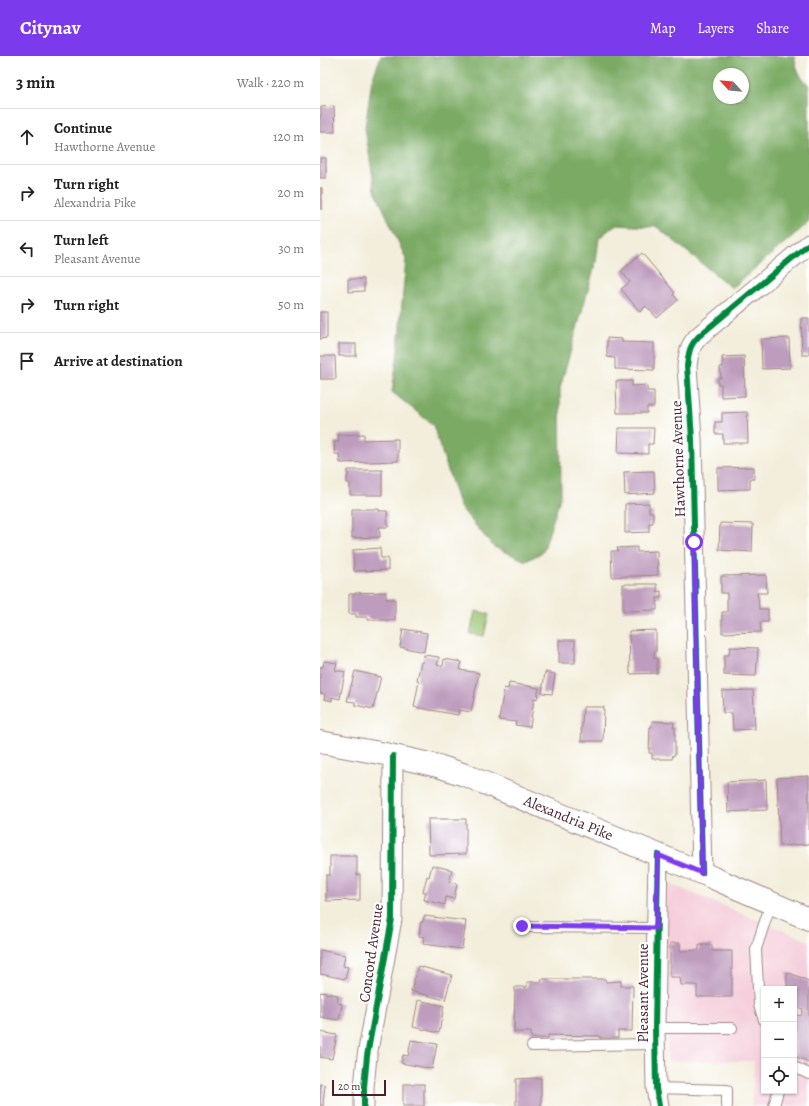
<!DOCTYPE html>
<html lang="en">
<head>
<meta charset="utf-8">
<style>
  :root { --surface:#fff; --page:#f2f2f2; --text:#222; --muted:#767676; --line:#e0e0e0; --accent:#7c3aed }
  body { margin:0; font-family:Alegreya,serif; background:var(--page); color:var(--text) }
  .controls { position:absolute; right:12px; bottom:12px; display:grid; overflow:hidden; border-radius:0px; box-shadow:0 1px 3px #0004 }
  .controls button { width:36px; height:36px; display:grid; place-items:center; padding:0; border:0; border-bottom:1px solid var(--line); background:var(--surface); color:var(--text); font:20px sans-serif }
  .compass { position:absolute; left:393px; top:12px; width:36px; height:36px; border-radius:50%; background:var(--surface); box-shadow:0 1px 3px #0004; rotate:296deg }
  .scale { position:absolute; left:12px; bottom:10px; width:54px; box-sizing:border-box; padding-left:4px; border:2px solid #4a1f2b; border-top:0; font-size:11px; line-height:14px; white-space:nowrap; color:#4a1f2b; -webkit-text-stroke:3px #fff; paint-order:stroke }
  .stop { position:absolute; width:12px; height:12px; margin:-9px; border:3px solid #7c3aed; border-radius:50%; background:#fff }
  .stop.end { background:#7c3aed; border-color:#fff; box-shadow:0 1px 4px #0008 }
  .list { margin:0; padding:0; list-style:none }
  h2 { display:flex; justify-content:space-between; align-items:center; height:52px; margin:0; padding:0 16px; font-size:17px }
  h2 small { font-size:13px; font-weight:400; color:var(--muted) }
  .list li { display:grid; grid-template-columns:26px 1fr auto; gap:12px; align-items:center; box-sizing:border-box; height:56px; padding:0 16px; border-top:1px solid var(--line) }
  .list b { display:block; font-size:15px; white-space:nowrap }
  .list p { margin:0; font-size:13px; white-space:nowrap; color:var(--muted) }
  .list em { font-size:13px; font-style:normal; color:var(--muted) }
  .icon { flex:none; width:22px; height:22px; fill:none; stroke:currentColor; stroke-width:2; stroke-linecap:round; stroke-linejoin:round }
  .map { position:relative; flex:none; width:489px; height:1050px; overflow:hidden }
  header { display:flex; align-items:center; gap:24px; box-sizing:border-box; height:56px; padding:0 20px; background:var(--accent); color:#fff }
  header strong { font-size:19px }
  nav { display:flex; gap:22px; margin-inline-start:auto; font-size:14px }
  main { display:flex }
  aside { flex:1; background:var(--surface) }
  .map>svg:first-child { display:block }
  .built { fill:#f5cfdb; fill-rule:evenodd }
  .green { fill:#99c572; stroke:#72724e }
  .forest { fill:#7aaa64; stroke:#626448; fill-rule:evenodd }
  .building { fill:#be9cbe }
  .lines { fill:none; stroke-linecap:round; stroke-linejoin:round }
  .service-casing { stroke:#9e8683; stroke-width:12 }
  .minor-casing { stroke:#9e8683; stroke-width:21 }
  .primary-casing { stroke:#9e8683; stroke-width:24 }
  .service { stroke:#fff; stroke-width:10 }
  .minor { stroke:#fff; stroke-width:19 }
  .primary { stroke:#fff; stroke-width:22 }
  .cycleway-casing { stroke:#fff; stroke-width:8 }
  .cycleway { stroke:#00873e; stroke-width:6 }
  .route { stroke:#7c3aed; stroke-width:5 }
  .labels { text-anchor:middle; stroke-width:4; stroke-linejoin:round; paint-order:stroke }
  .street-label { font-size:15px; fill:#4a1f2b; stroke:#fff }
</style>
</head>
<body>
<header>
<strong>Citynav</strong>
<nav><a>Map</a><a>Layers</a><a>Share</a></nav>
</header>
<main>
<aside>
<h2>3 min<small>Walk · 220 m</small></h2>
<ul class="list">
<li><svg class="icon" aria-label="ahead" viewBox="0 0 24 24"><path d="M12 20V5M6 11l6-6 6 6"/></svg><div><b>Continue</b><p>Hawthorne Avenue</p></div><em>120 m</em></li>
<li><svg class="icon" aria-label="right" viewBox="0 0 24 24"><path d="M7 20v-9h11M14 6l5 5-5 5"/></svg><div><b>Turn right</b><p>Alexandria Pike</p></div><em>20 m</em></li>
<li><svg class="icon" aria-label="left" viewBox="0 0 24 24"><path d="M17 20v-9H6M10 6l-5 5 5 5"/></svg><div><b>Turn left</b><p>Pleasant Avenue</p></div><em>30 m</em></li>
<li><svg class="icon" aria-label="right" viewBox="0 0 24 24"><path d="M7 20v-9h11M14 6l5 5-5 5"/></svg><div><b>Turn right</b></div><em>50 m</em></li>
<li><svg class="icon" aria-label="arrive" viewBox="0 0 24 24"><path d="M6 21V4h12l-3 4 3 4H6"/></svg><div><b>Arrive at destination</b></div></li>
</ul>
</aside>
<div class="map">
<svg width="489" height="1050" viewBox="0 0 489 1050">
  <rect width="100%" height="100%" fill="#fff"/>
  <filter id="ink" filterUnits="userSpaceOnUse"><feTurbulence type="fractalNoise" baseFrequency=".025" numOctaves="2"/><feDisplacementMap in="SourceGraphic" scale="8" xChannelSelector="R" yChannelSelector="G"/><feConvolveMatrix kernelMatrix="1 2 1 2 8 2 1 2 1" color-interpolation-filters="sRGB"/></filter>
  <filter id="wash" filterUnits="userSpaceOnUse"><feTurbulence type="fractalNoise" baseFrequency=".012" numOctaves="4" result="noise"/><feDisplacementMap in="SourceGraphic" scale="16" xChannelSelector="R" yChannelSelector="G"/><feGaussianBlur stdDeviation="0.9" result="paint"/><feColorMatrix in="noise" values="0 0 0 0 0 0 0 0 0 0 0 0 0 0 0 0 0 1.4 0 .05"/><feComposite in="paint" operator="in"/></filter>
  <g filter="url(#wash)">
    <rect width="100%" height="100%" fill="#f3eedb"/>
    <path class="built" d="M348,827L489,885V1050H432L434,1005H348L345,835ZM444,933H474V1035H444Z"/>
    <polygon class="green" points="155,555 169,558 164,580 150,578"/>
    <path class="forest" d="M61,0H474L478,16L489,30V166L412,232L337,171L295,169L279,182L276,206L240,332L241,439L223,496L206,505L174,491L140,451L113,369L72,336L77,304L86,203L55,134L45,72L52,24ZM399,18H423V42H399Z"/>
    <g id="blocks">
      <g class="building">
        <polygon points="14,50 15,76 0,76 0,60 1,60 1,51"/>
        <rect x="0" y="102" width="6" height="20"/>
        <rect x="0" y="132" width="2" height="21"/>
        <polygon points="322,197 355,237 353,238 358,244 337,262 326,250 320,256 301,233 310,226 301,215"/>
        <polygon points="28,223 44,223 44,235 28,236"/>
        <polygon points="0,256 7,256 7,282 0,283"/>
        <polygon points="481,262 489,262 489,299 482,299"/>
        <polygon points="287,282 302,283 302,286 334,287 334,314 295,313 295,302 287,301"/>
        <polygon points="469,282 470,312 442,313 441,283"/>
        <rect x="19" y="288" width="17" height="12"/>
        <polygon points="0,300 15,300 16,323 0,323"/>
        <polygon points="424,300 425,340 401,341 401,328 398,328 398,322 401,322 400,311 403,311 402,301"/>
        <polygon points="296,325 312,325 312,330 327,329 327,335 334,335 334,351 327,351 327,357 297,357"/>
        <polygon points="427,356 428,387 403,387 403,378 395,378 395,366 402,366 402,357"/>
        <polygon points="299,372 334,372 333,388 328,388 328,398 298,397"/>
        <polygon points="44,378 44,384 78,383 78,405 20,407 19,398 15,398 14,386 19,386 18,379"/>
        <polygon points="434,411 434,423 430,423 430,433 398,434 398,412"/>
        <polygon points="28,414 62,414 62,439 30,439 30,427 27,427 27,421 28,421"/>
        <polygon points="334,415 335,437 305,439 304,416"/>
        <polygon points="329,447 329,456 333,456 333,467 329,467 329,476 305,477 305,448"/>
        <polygon points="32,453 59,453 59,455 67,455 68,471 59,471 60,481 32,482"/>
        <polygon points="400,467 433,468 432,496 399,494"/>
        <polygon points="317,491 317,496 337,495 338,519 292,521 291,495 298,495 297,492"/>
        <polygon points="60,492 61,502 68,502 68,514 34,515 33,494"/>
        <polygon points="446,519 447,537 437,537 437,540 438,540 439,553 448,553 448,566 440,566 441,576 402,577 402,556 407,556 407,537 401,537 401,520"/>
        <polygon points="303,528 337,528 337,536 341,535 341,542 337,542 337,554 303,555"/>
        <polygon points="66,536 66,543 75,543 75,564 48,564 48,561 36,561 36,558 29,558 29,538 35,538 35,537"/>
        <polygon points="83,573 107,577 104,596 80,591"/>
        <polygon points="336,574 336,596 334,596 334,602 337,602 337,617 310,618 309,575"/>
        <rect x="239" y="584" width="16" height="23"/>
        <polygon points="410,591 438,592 436,620 404,619 404,599 409,599"/>
        <polygon points="104,599 119,601 117,609 121,610 123,610 124,603 142,606 140,614 159,617 151,656 139,654 138,659 94,651 99,625 97,624 101,606 103,606"/>
        <polygon points="4,605 17,607 15,614 25,616 20,643 12,641 12,645 4,643 5,638 0,637 0,611 3,611"/>
        <polygon points="35,615 61,621 53,653 35,649 35,646 27,645"/>
        <polygon points="225,616 235,618 232,638 222,637"/>
        <polygon points="189,627 219,632 217,643 214,642 210,671 195,669 196,666 179,664 184,632 188,633"/>
        <polygon points="433,634 435,673 413,674 412,657 403,657 402,635"/>
        <polygon points="263,651 284,651 283,685 261,685"/>
        <polygon points="332,665 354,666 353,671 355,671 355,699 353,699 352,703 332,703 332,697 329,697 330,671 332,671"/>
        <polygon points="489,720 489,788 460,790 457,722"/>
        <polygon points="446,724 447,754 408,756 407,726"/>
        <polygon points="108,763 146,763 146,798 109,799"/>
        <polygon points="10,800 37,800 37,819 40,818 40,844 6,845 6,819 10,819"/>
        <polygon points="112,809 132,814 129,826 137,828 134,843 126,841 125,849 104,844 106,836 103,836 107,820 109,821"/>
        <polygon points="104,860 146,865 142,893 103,888 104,881 99,880 101,866 103,866"/>
        <polygon points="350,887 360,887 360,895 379,894 379,889 392,889 392,895 412,895 412,941 377,941 377,929 361,929 360,921 350,921"/>
        <polygon points="0,894 25,899 23,910 28,911 25,923 0,918"/>
        <polygon points="98,910 132,919 125,944 91,935"/>
        <polygon points="467,916 489,925 489,1006 476,1001 475,958 481,960 483,953 474,950 474,933 467,933"/>
        <polygon points="221,923 285,923 286,926 301,925 301,930 313,930 312,975 298,975 298,982 280,982 280,980 228,979 228,982 211,982 211,976 194,976 195,931 207,931 207,926 222,926"/>
        <polygon points="0,936 18,939 17,947 22,948 19,964 0,961"/>
        <polygon points="98,944 124,950 119,977 93,971"/>
        <polygon points="0,976 17,979 12,1003 0,1001"/>
        <polygon points="91,984 117,988 112,1013 81,1007 83,999 88,1000"/>
        <polygon points="221,1022 221,1050 196,1050 196,1023"/>
        <polygon points="0,1028 5,1029 3,1050 0,1050"/>
        <rect x="83" y="1028" width="21" height="22"/>
      </g>
    </g>
  </g>
  <g filter="url(#ink)">
    <use href="#blocks" fill-opacity="0" stroke="#9e8683" stroke-width="1"/>
    <g class="lines">
      <g class="service-casing">
        <g id="service">
          <polyline points="202,871 336,872"/>
          <polyline points="444,964 439,949 436,893 451,847"/>
          <polyline points="335,972 412,972"/>
          <polyline points="212,990 335,988"/>
          <polyline points="474,1011 489,1018"/>
          <polyline points="336,1032 407,1034 407,1050"/>
          <polyline points="454,1050 458,1035"/>
        </g>
      </g>
      <g class="minor-casing">
        <g id="minor">
          <polyline points="338,799 335,972 336,1032 339,1050"/>
          <path d="M382,817L372,383L367,310C369,296 369,290 379,280L489,188"/>
          <polyline points="44,1050 44,1031 47,1000 72,863 73,700"/>
        </g>
      </g>
      <g class="primary-casing">
        <g id="primary">
          <path id="s1" d="M0,686L65,698L118,710L145,719L382,817L398,824L489,863"/>
        </g>
      </g>
      <use href="#service" class="service"/>
      <use href="#minor" class="minor"/>
      <use href="#primary" class="primary"/>
      <g class="cycleway-casing">
        <g id="cycleway">
          <polyline points="338,799 335,972 336,1032 339,1050"/>
          <path d="M382,817L372,383L367,310C369,296 369,290 379,280L489,188"/>
          <polyline points="44,1050 44,1031 47,1000 72,863 73,700"/>
        </g>
      </g>
      <use href="#cycleway" class="cycleway"/>
    </g>
  </g>
  <g class="lines" filter="url(#ink)">
    <polyline class="route" points="202,870 336,872 338,799 382,817 374,486"/>
  </g>
  <g class="labels">
    <g class="street-label">
      <text transform="translate(358 403) rotate(-92)" y="5">Hawthorne Avenue</text>
      <text dy="5" stroke="none"><textPath href="#s1" startOffset="261">Alexandria Pike</textPath></text>
      <text transform="translate(51 897) rotate(-82)" y="5">Concord Avenue</text>
      <text transform="translate(323 937) rotate(-90)" y="5">Pleasant Avenue</text>
    </g>
  </g>
</svg>
<div class="controls">
<button>+</button>
<button>−</button>
<button><svg class="icon" aria-label="locate" viewBox="0 0 24 24"><circle cx="12" cy="12" r="6"/><path d="M12 2v4M12 18v4M2 12h4M18 12h4"/></svg></button>
</div>
<svg class="compass" viewBox="-18 -18 36 36"><path d="M0-13l5 13h-10z" fill="#e53935"/><path d="M0 13l5-13h-10z" fill="#767676"/></svg>
<div class="scale">20 m</div>
<div class="stop" style="left:374px;top:486px"></div>
<div class="stop end" style="left:202px;top:870px"></div>
</div>
</main>
</body>
</html>
